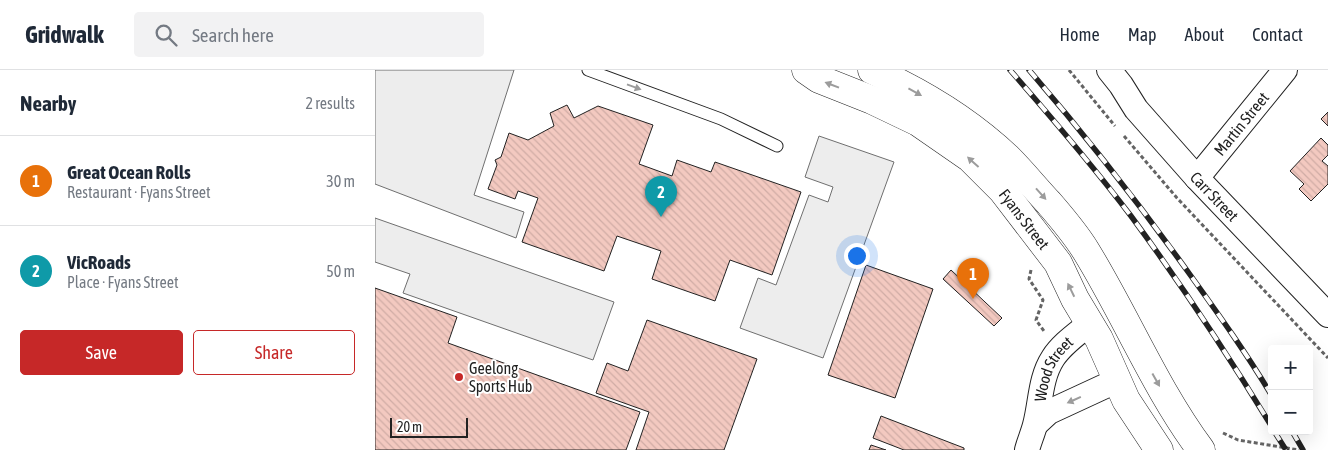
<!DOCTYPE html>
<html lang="en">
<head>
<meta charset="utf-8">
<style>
  :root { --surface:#fff; --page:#f2f2f3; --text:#1f2937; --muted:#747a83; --line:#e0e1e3; --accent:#c62828 }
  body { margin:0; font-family:"Asap Condensed",sans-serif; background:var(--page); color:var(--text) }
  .controls { position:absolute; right:15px; bottom:15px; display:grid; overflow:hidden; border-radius:5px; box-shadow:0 5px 20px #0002 }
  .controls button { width:45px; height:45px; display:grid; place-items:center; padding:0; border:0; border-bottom:1px solid var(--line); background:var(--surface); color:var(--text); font:25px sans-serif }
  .scale { position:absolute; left:15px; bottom:12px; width:78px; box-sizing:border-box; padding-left:5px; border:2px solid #222; border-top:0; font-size:14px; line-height:18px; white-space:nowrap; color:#222; -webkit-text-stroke:4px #fff; paint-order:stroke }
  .you { position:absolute; left:481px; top:185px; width:18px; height:18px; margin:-12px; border:4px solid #fff; border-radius:50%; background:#1a73e8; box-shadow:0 0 0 8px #1a73e833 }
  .badge { display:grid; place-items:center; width:32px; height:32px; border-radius:50%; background:var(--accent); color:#fff; font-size:16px; font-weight:700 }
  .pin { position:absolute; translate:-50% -41px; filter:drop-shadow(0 1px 2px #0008) }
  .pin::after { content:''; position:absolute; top:26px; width:18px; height:15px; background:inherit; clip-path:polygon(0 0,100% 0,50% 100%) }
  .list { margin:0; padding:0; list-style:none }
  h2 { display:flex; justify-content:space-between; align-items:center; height:65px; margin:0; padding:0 20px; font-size:21px }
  h2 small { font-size:16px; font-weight:400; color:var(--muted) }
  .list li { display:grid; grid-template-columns:32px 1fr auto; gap:15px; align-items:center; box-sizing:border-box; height:90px; padding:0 20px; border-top:1px solid var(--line) }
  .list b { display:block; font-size:19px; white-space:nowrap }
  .list p { margin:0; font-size:16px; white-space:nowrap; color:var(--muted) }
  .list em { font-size:16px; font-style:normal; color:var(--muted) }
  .actions { display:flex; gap:10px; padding:15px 20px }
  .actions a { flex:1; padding:11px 0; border:1px solid var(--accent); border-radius:5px; text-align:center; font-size:18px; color:var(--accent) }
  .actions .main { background:var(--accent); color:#fff }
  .icon { flex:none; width:28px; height:28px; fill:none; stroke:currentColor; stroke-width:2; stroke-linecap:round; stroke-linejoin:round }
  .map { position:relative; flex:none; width:953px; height:380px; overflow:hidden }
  header { display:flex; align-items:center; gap:30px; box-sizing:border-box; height:70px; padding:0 25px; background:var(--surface); border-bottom:1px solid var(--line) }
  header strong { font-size:24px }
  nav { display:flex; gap:28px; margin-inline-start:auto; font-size:18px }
  .search { width:350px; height:45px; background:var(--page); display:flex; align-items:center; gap:12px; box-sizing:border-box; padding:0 18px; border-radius:5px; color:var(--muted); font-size:19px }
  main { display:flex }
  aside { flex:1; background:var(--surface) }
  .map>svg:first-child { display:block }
  .parking { fill:#ededed; stroke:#6f6f6f }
  .building { fill:url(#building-back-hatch); stroke:#222 }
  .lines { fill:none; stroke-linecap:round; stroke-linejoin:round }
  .service-casing { stroke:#222; stroke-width:13 }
  .minor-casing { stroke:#222; stroke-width:26 }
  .secondary-casing { stroke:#222; stroke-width:29 }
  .path { stroke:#646464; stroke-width:3; stroke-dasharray:4 2.5; stroke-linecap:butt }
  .service { stroke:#fff; stroke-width:11 }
  .minor { stroke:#fff; stroke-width:24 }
  .secondary { stroke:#fff; stroke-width:28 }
  .rail-casing { stroke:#222; stroke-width:5.5 }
  .rail { stroke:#fff; stroke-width:4; stroke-dasharray:11; stroke-linecap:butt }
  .oneway { fill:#9c9c9c }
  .poi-dot { fill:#c62828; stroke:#fff; stroke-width:2 }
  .labels { text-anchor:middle; stroke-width:4; stroke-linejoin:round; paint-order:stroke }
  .street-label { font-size:16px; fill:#222; stroke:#fff }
  .poi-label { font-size:16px; fill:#222; stroke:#fff; text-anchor:start }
</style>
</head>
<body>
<header>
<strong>Gridwalk</strong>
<div class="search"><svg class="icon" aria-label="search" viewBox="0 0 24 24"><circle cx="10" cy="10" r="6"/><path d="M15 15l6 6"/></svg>Search here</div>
<nav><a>Home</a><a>Map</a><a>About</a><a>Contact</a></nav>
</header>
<main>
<aside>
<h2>Nearby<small>2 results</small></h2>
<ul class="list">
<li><span class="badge" style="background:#e8710a">1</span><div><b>Great Ocean Rolls</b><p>Restaurant · Fyans Street</p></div><em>30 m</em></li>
<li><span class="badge" style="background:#0f9aa8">2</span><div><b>VicRoads</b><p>Place · Fyans Street</p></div><em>50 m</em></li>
</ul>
<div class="actions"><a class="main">Save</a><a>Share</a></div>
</aside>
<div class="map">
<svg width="953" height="380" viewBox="0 0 953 380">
  <defs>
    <pattern id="building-back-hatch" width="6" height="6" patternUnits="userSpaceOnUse" patternTransform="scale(1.25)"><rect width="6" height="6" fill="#f3c9c0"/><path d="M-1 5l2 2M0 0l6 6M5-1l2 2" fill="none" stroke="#d0aca5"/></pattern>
  </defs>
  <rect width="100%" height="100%" fill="#fff"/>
  <g class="parking">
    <polygon points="0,0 139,0 99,125 149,142 141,168 0,114"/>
    <polygon points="444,66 519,92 448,288 365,258 383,208 401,215 434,125 453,132 458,117 430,107"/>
    <polygon points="0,148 239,232 218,290 28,223 35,204 0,192"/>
  </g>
  <g class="building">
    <polygon points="192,35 199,48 223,36 278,55 264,94 297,106 302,90 336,102 340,92 426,122 397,205 355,190 340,231 277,209 286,181 242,166 229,201 147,172 163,128 143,121 140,129 113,119 122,95 120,90 126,87 134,63 153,70 179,56 175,43"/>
    <polygon points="953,42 953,56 946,49"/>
    <polygon points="946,68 953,75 953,85 947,91 953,96 953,114 936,131 924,119 929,114 915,101"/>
    <polygon points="491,195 558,219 520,328 453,305"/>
    <polygon points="576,200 627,248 619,256 568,209"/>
    <polygon points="0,218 82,247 73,273 265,342 251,380 0,380"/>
    <polygon points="272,250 382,289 349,380 261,380 274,342 221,323 232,293 253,301"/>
    <polygon points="506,346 589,378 589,380 529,380 498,368"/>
    <polygon points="496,375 511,380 494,380"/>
  </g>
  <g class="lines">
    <g class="service-casing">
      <polyline id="service" points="213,0 346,49 402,76"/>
    </g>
    <g class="minor-casing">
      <g id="minor">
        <path id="s1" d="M734,0L746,15L761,39L822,108L953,245"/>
        <path id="s2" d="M822,108L910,0"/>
        <polyline points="661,354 674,342 741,311"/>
        <path id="s3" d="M652,380C654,372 658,363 660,355C666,332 665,308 678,288C687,274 702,264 714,254"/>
      </g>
    </g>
    <g class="secondary-casing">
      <g id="secondary">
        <path id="s4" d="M431,0L444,9L497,30L543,52L595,88L627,120L683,193L700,229L724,269L751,330L784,380"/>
        <path d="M497,0C546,22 594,51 633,88C647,102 660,118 674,133C687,148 700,163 711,181C751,246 780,318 826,380"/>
      </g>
    </g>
    <g class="path">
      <polyline points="694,0 740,56"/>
      <polyline points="749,66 802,128 953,288"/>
      <polyline points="656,200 654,209 668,230 661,250 669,261"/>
      <polyline points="848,363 863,370 924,380"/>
    </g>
    <use href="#service" class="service"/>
    <use href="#minor" class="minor"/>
    <use href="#secondary" class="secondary"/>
    <g class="rail-casing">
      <g id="rail">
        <path d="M635,0C677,48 718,96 756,146C806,214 853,285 897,357"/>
        <path d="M654,0C711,66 765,135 816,206C844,245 872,284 897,326"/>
        <polyline points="899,361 911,380"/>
        <polyline points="917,361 928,380"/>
      </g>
    </g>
    <use href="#rail" class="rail"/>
  </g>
  <defs><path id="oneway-solid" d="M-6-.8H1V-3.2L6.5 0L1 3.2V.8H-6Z" transform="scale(1.25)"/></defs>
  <g class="oneway">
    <use href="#oneway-solid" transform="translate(457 15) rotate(-159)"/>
    <use href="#oneway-solid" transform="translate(259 17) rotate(20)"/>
    <use href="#oneway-solid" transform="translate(540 22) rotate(29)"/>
    <use href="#oneway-solid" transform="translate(598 92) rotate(-138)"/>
    <use href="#oneway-solid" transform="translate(666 124) rotate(48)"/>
    <use href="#oneway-solid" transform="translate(696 220) rotate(-116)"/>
    <use href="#oneway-solid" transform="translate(781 310) rotate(61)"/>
    <use href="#oneway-solid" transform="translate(699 330) rotate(156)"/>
  </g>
  <circle class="poi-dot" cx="84" cy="307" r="5"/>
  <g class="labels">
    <g class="street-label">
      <text dy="6" stroke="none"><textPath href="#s2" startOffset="70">Martin Street</textPath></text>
      <text dy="6" stroke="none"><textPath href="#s1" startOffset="165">Carr Street</textPath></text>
      <text dy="6" stroke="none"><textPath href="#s4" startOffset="269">Fyans Street</textPath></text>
      <text dy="6" stroke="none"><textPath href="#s3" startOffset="86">Wood Street</textPath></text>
    </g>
    <g class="poi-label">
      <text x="94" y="304">Geelong<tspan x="94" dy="18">Sports Hub</tspan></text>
    </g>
  </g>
</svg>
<div class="controls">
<button>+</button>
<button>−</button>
</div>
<div class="scale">20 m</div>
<div class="you"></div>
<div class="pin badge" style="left:598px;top:229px;background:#e8710a">1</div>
<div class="pin badge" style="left:286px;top:147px;background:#0f9aa8">2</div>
</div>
</main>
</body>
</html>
